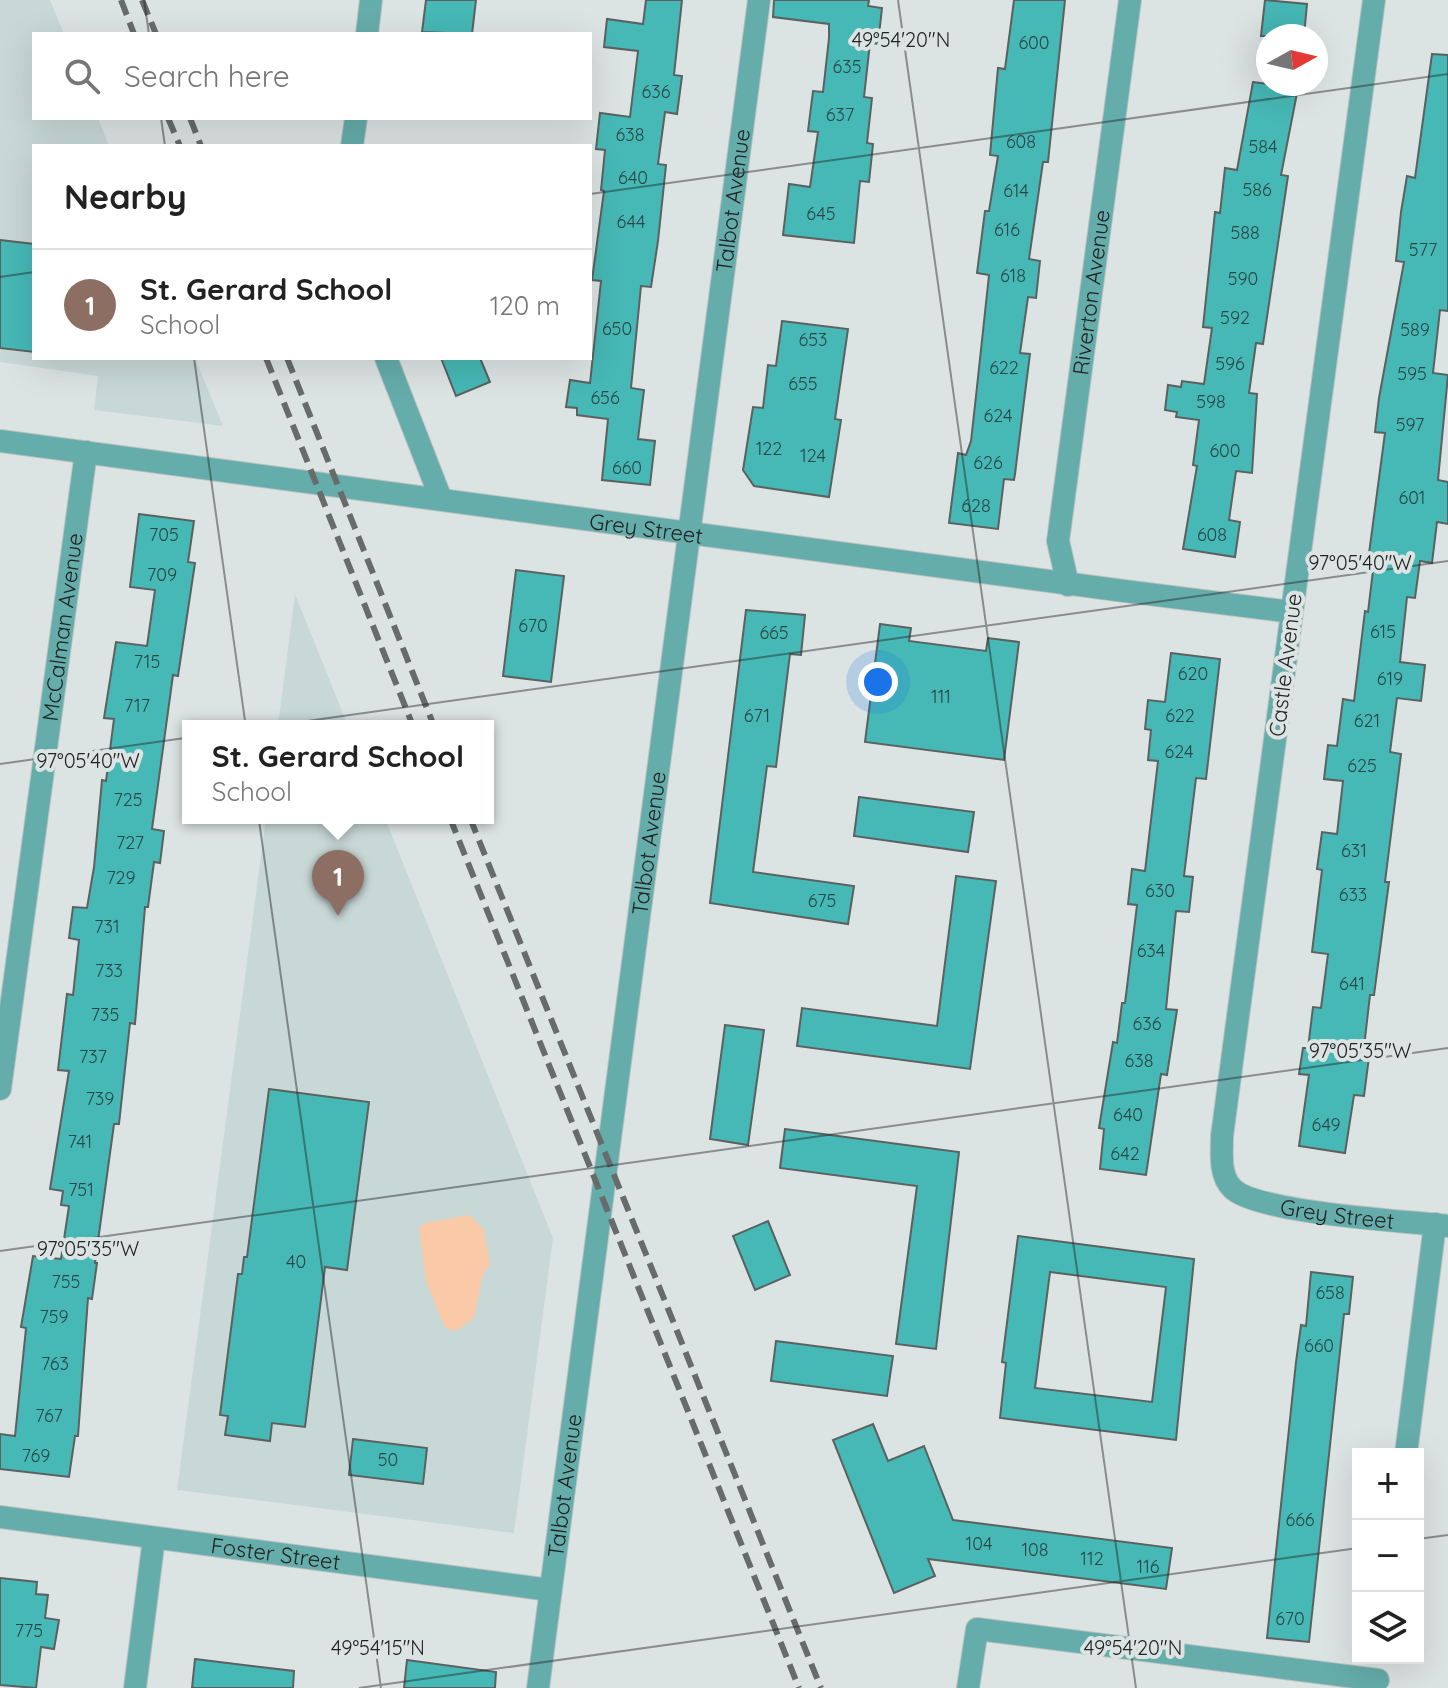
<!DOCTYPE html>
<html lang="en">
<head>
<meta charset="utf-8">
<style>
  :root { --surface:#fff; --page:#f2f2f2; --text:#222; --muted:#767676; --line:#e0e0e0; --accent:#87480c }
  body { margin:0; font-family:Quicksand,sans-serif; background:var(--page); color:var(--text) }
  .controls { position:absolute; right:24px; bottom:24px; display:grid; overflow:hidden; border-radius:0px; box-shadow:0 8px 32px #0002 }
  .controls button { width:72px; height:72px; display:grid; place-items:center; padding:0; border:0; border-bottom:2px solid var(--line); background:var(--surface); color:var(--text); font:40px sans-serif }
  .compass { position:absolute; left:1256px; top:24px; width:72px; height:72px; border-radius:50%; background:var(--surface); box-shadow:0 8px 32px #0002; rotate:82deg }
  .you { position:absolute; left:878px; top:682px; width:28px; height:28px; margin:-20px; border:6px solid #fff; border-radius:50%; background:#1a73e8; box-shadow:0 0 0 12px #1a73e833 }
  .badge { display:grid; place-items:center; width:52px; height:52px; border-radius:50%; background:var(--accent); color:#fff; font-size:26px; font-weight:700 }
  .pin { position:absolute; translate:-50% -66px; filter:drop-shadow(0 2px 4px #0008) }
  .pin::after { content:''; position:absolute; top:42px; width:28px; height:24px; background:inherit; clip-path:polygon(0 0,100% 0,50% 100%) }
  .popup { position:absolute; left:182px; top:720px; width:312px; height:104px; box-sizing:border-box; display:grid; place-content:center; border-radius:0px; background:var(--surface); filter:drop-shadow(0 2px 6px #0005); font-size:26px; white-space:nowrap; color:var(--muted) }
  .popup b { font-size:30px; color:var(--text) }
  .popup::after { content:''; position:absolute; left:50%; top:100%; margin-left:-16px; border:16px solid transparent; border-top-color:var(--surface) }
  .list { margin:0; padding:0; list-style:none }
  h2 { display:flex; justify-content:space-between; align-items:center; height:104px; margin:0; padding:0 32px; font-size:34px }
  h2 small { font-size:26px; font-weight:400; color:var(--muted) }
  .list li { display:grid; grid-template-columns:52px 1fr auto; gap:24px; align-items:center; box-sizing:border-box; height:112px; padding:0 32px; border-top:2px solid var(--line) }
  .list b { display:block; font-size:30px; white-space:nowrap }
  .list p { margin:0; font-size:26px; white-space:nowrap; color:var(--muted) }
  .list em { font-size:26px; font-style:normal; color:var(--muted) }
  .icon { flex:none; width:44px; height:44px; fill:none; stroke:currentColor; stroke-width:2; stroke-linecap:round; stroke-linejoin:round }
  .map { position:relative; flex:none; width:1448px; height:1688px; overflow:hidden }
  .search { position:absolute; background:var(--surface); box-shadow:0 8px 32px #0002; left:32px; top:32px; width:560px; height:88px; display:flex; align-items:center; gap:20px; box-sizing:border-box; padding:0 28px; border-radius:0px; color:var(--muted); font-size:30px }
  .panel { position:absolute; background:var(--surface); box-shadow:0 8px 32px #0002; left:32px; top:144px; width:560px; height:216px; border-radius:0px }
  .map>svg:first-child { display:block }
  .built { fill:#c8d8d7 }
  .green { fill:#f9c9a8 }
  .building { fill:#46b8b5; stroke:#5b6161; stroke-width:2; fill-rule:evenodd }
  .lines { fill:none; stroke-linecap:round; stroke-linejoin:round }
  .minor-casing { stroke:#bac1c0; stroke-width:24 }
  .tertiary-casing { stroke:#bac1c0; stroke-width:24 }
  .minor { stroke:#65adaa; stroke-width:22 }
  .tertiary { stroke:#65adaa; stroke-width:22 }
  .rail { stroke:#676b6a; stroke-width:6; stroke-dasharray:16 8; stroke-linecap:butt }
  .ticks { fill:none; stroke:#212323; stroke-width:2; stroke-opacity:0.45 }
  .labels { text-anchor:middle; stroke-width:8; stroke-linejoin:round; paint-order:stroke }
  .number-label { font-size:18px; fill:#2a4848 }
  .street-label { font-size:22px; fill:#212323; stroke:#dce4e3 }
  .ticks-label { font-size:20px; text-anchor:middle; fill:#212323; stroke:#dce4e3; stroke-width:8; stroke-linejoin:round; paint-order:stroke }
</style>
</head>
<body>
<div class="map">
<svg width="1448" height="1688" viewBox="0 0 1448 1688">
  <rect width="100%" height="100%" fill="#dce4e3"/>
  <g class="built">
    <polygon points="0,0 50,0 64,34 34,34 34,118 98,118 109,146 34,146 34,358 195,358 223,426 94,410 98,376 0,362"/>
    <polygon points="295,594 348,726 278,726"/>
    <polygon points="266,818 385,818 553,1238 514,1533 177,1490"/>
  </g>
  <polygon class="green" points="470,1215 484,1230 490,1265 483,1274 474,1318 456,1331 445,1328 426,1281 419,1228 425,1223"/>
  <g class="building">
    <polygon points="426,0 476,0 472,34 422,32"/>
    <polygon points="646,0 682,0 674,75 682,76 677,114 665,112 658,164 666,165 658,241 651,287 641,286 631,388 644,390 638,439 655,441 650,485 602,480 608,419 577,415 577,408 566,407 570,380 590,383 601,281 592,280 604,191 601,190 605,150 596,149 600,113 630,117 638,51 604,47 607,19 643,24"/>
    <polygon points="774,0 869,0 868,6 882,8 878,44 870,43 864,97 872,98 867,143 873,144 869,182 860,181 854,243 783,235 789,184 810,187 818,132 808,131 813,91 823,92 829,38 829,24 773,17"/>
    <polygon points="1014,0 1065,0 1048,162 1043,162 1029,259 1040,261 1036,298 1028,297 1020,353 1030,354 1024,401 1015,474 1014,480 1004,479 998,529 949,523 958,453 966,455 971,441 976,396 989,275 977,273 985,211 989,211 998,156 990,155 998,68 1005,69"/>
    <polygon points="1265,0 1307,4 1304,36 1261,36"/>
    <polygon points="1432,54 1448,55 1448,311 1440,310 1433,373 1448,375 1438,480 1448,482 1448,524 1437,522 1432,563 1420,561 1415,598 1407,597 1400,662 1425,665 1421,701 1397,698 1390,752 1401,754 1385,882 1389,882 1374,995 1370,995 1363,1056 1369,1057 1364,1096 1354,1095 1345,1153 1299,1146 1309,1075 1299,1074 1303,1048 1308,1048 1313,1007 1321,1008 1328,954 1312,952 1322,870 1317,869 1322,832 1337,834 1343,781 1324,779 1328,745 1337,746 1343,699 1354,701 1365,611 1368,612 1374,562 1368,561 1385,433 1375,432 1379,398 1404,262 1396,261 1401,212 1407,176 1415,178"/>
    <polygon points="1253,82 1298,88 1281,175 1288,176 1263,344 1256,343 1249,393 1257,394 1252,473 1236,471 1229,520 1240,522 1235,557 1183,549 1197,466 1193,465 1199,420 1176,417 1177,412 1165,410 1168,385 1181,387 1182,381 1204,384 1212,328 1203,327 1215,212 1220,213 1225,168 1237,170"/>
    <polygon points="0,240 34,244 34,352 0,348"/>
    <polygon points="782,321 848,329 835,419 841,420 829,497 754,486 743,470 753,407 763,408 768,365 776,366"/>
    <polygon points="441,358 480,358 490,382 456,396"/>
    <polygon points="139,514 194,521 188,562 195,563 178,676 173,675 152,829 164,831 160,863 154,862 148,907 145,907 135,1024 130,1023 119,1124 114,1124 95,1263 97,1263 92,1299 88,1298 78,1436 75,1436 69,1477 0,1469 0,1434 15,1436 26,1328 21,1327 33,1256 61,1259 69,1206 61,1205 63,1191 50,1189 69,1071 58,1070 67,994 73,995 79,940 69,938 73,907 87,908 94,867 102,780 106,781 114,719 104,718 116,642 147,646 155,590 130,587"/>
    <polygon points="516,570 564,576 551,682 503,676"/>
    <polygon points="746,610 805,615 801,655 790,654 776,767 767,766 753,872 854,886 848,924 710,903"/>
    <polygon points="880,624 911,628 909,641 986,651 988,638 1019,642 1004,760 865,742"/>
    <polygon points="1171,653 1220,659 1206,779 1196,778 1184,876 1193,877 1189,912 1176,911 1166,1009 1177,1010 1167,1075 1161,1074 1146,1175 1100,1169 1104,1129 1099,1128 1113,1042 1117,1043 1122,1003 1125,1003 1137,905 1128,904 1132,869 1145,871 1158,761 1148,760 1151,730 1145,729 1148,700 1165,702"/>
    <polygon points="859,797 974,812 968,852 854,836"/>
    <polygon points="956,876 996,881 970,1069 797,1046 802,1008 937,1026"/>
    <polygon points="725,1025 764,1030 748,1145 710,1139"/>
    <polygon points="269,1089 369,1102 347,1270 325,1267 305,1427 272,1423 270,1441 225,1435 228,1416 220,1415 238,1274 242,1274 244,1257 247,1257"/>
    <polygon points="785,1129 959,1152 936,1349 896,1344 917,1186 780,1168"/>
    <polygon points="768,1221 790,1275 755,1290 733,1236"/>
    <path d="M1018,1236L1194,1259L1176,1440L1000,1418L1006,1363L1002,1362ZM1050,1272L1166,1287L1152,1402L1035,1388Z"/>
    <polygon points="1311,1272 1353,1277 1349,1314 1344,1314 1309,1642 1267,1638 1296,1362 1301,1325 1306,1326"/>
    <polygon points="776,1341 893,1356 887,1396 771,1381"/>
    <polygon points="873,1424 888,1461 924,1446 953,1520 1172,1548 1166,1589 928,1559 935,1576 894,1593 833,1440"/>
    <polygon points="353,1439 427,1448 423,1484 349,1475"/>
    <polygon points="0,1578 37,1582 36,1594 48,1595 45,1618 59,1620 54,1649 41,1647 36,1688 0,1685"/>
    <polygon points="195,1659 294,1671 293,1688 192,1688"/>
    <polygon points="407,1660 496,1672 495,1688 404,1688"/>
  </g>
  <g class="lines">
    <g class="minor-casing">
      <g id="minor">
        <polyline points="367,34 371,0"/>
        <polyline points="352,146 356,118"/>
        <polyline points="386,358 441,499"/>
        <path id="s1" d="M1068,585L1058,541L1130,0"/>
        <polyline points="1292,612 1374,0"/>
        <path id="s2" d="M0,1089L86,452"/>
        <polyline points="1406,1454 1435,1224"/>
        <path id="s3" d="M0,1517L550,1590"/>
        <polyline points="135,1688 154,1538"/>
        <polyline points="968,1688 977,1629 1378,1680"/>
      </g>
    </g>
    <g class="tertiary-casing">
      <g id="tertiary">
        <path id="s4" d="M0,441C431,499 861,559 1292,612L1222,1136C1222,1153 1219,1175 1232,1188C1255,1213 1408,1221 1448,1226"/>
        <path id="s5" d="M538,1688L759,0"/>
      </g>
    </g>
    <use href="#minor" class="minor"/>
    <use href="#tertiary" class="tertiary"/>
    <g class="rail">
      <polyline points="121,0 134,34"/>
      <polyline points="142,0 156,34"/>
      <polyline points="168,118 180,146"/>
      <polyline points="190,118 201,146"/>
      <polyline points="266,358 413,726"/>
      <polyline points="287,358 434,726"/>
      <polyline points="450,818 799,1688"/>
      <polyline points="470,818 821,1688"/>
    </g>
  </g>
  <path class="ticks" d="M144,0L149,34M898,0L1136,1688M161,118L165,146M590,194L1448,74M0,277L34,272M194,358L381,1688M0,764L1448,561M0,1251L1448,1048M1418,1539L1448,1535M359,1688L1358,1548"/>
  <g class="labels">
    <g class="number-label">
      <text x="1034" y="49">600</text>
      <text x="847" y="73">635</text>
      <text x="656" y="98">636</text>
      <text x="840" y="121">637</text>
      <text x="630" y="141">638</text>
      <text x="1021" y="148">608</text>
      <text x="1263" y="153">584</text>
      <text x="633" y="184">640</text>
      <text x="1257" y="196">586</text>
      <text x="1016" y="197">614</text>
      <text x="821" y="220">645</text>
      <text x="631" y="228">644</text>
      <text x="1007" y="236">616</text>
      <text x="1245" y="239">588</text>
      <text x="1423" y="256">577</text>
      <text x="1013" y="282">618</text>
      <text x="1243" y="285">590</text>
      <text x="1235" y="324">592</text>
      <text x="617" y="335">650</text>
      <text x="1415" y="336">589</text>
      <text x="813" y="346">653</text>
      <text x="1230" y="370">596</text>
      <text x="1004" y="374">622</text>
      <text x="1412" y="380">595</text>
      <text x="803" y="390">655</text>
      <text x="605" y="404">656</text>
      <text x="1211" y="408">598</text>
      <text x="998" y="422">624</text>
      <text x="1410" y="431">597</text>
      <text x="769" y="455">122</text>
      <text x="1225" y="457">600</text>
      <text x="813" y="462">124</text>
      <text x="988" y="469">626</text>
      <text x="627" y="474">660</text>
      <text x="1412" y="504">601</text>
      <text x="976" y="512">628</text>
      <text x="164" y="541">705</text>
      <text x="1212" y="541">608</text>
      <text x="162" y="581">709</text>
      <text x="533" y="632">670</text>
      <text x="1383" y="638">615</text>
      <text x="774" y="639">665</text>
      <text x="147" y="668">715</text>
      <text x="1193" y="680">620</text>
      <text x="1390" y="685">619</text>
      <text x="941" y="703">111</text>
      <text x="137" y="712">717</text>
      <text x="757" y="722">671</text>
      <text x="1180" y="722">622</text>
      <text x="1367" y="727">621</text>
      <text x="1179" y="758">624</text>
      <text x="1362" y="772">625</text>
      <text x="128" y="806">725</text>
      <text x="130" y="849">727</text>
      <text x="1354" y="857">631</text>
      <text x="121" y="884">729</text>
      <text x="1160" y="897">630</text>
      <text x="1353" y="901">633</text>
      <text x="822" y="907">675</text>
      <text x="107" y="933">731</text>
      <text x="1151" y="957">634</text>
      <text x="109" y="977">733</text>
      <text x="1352" y="990">641</text>
      <text x="105" y="1021">735</text>
      <text x="1147" y="1030">636</text>
      <text x="93" y="1063">737</text>
      <text x="1139" y="1067">638</text>
      <text x="100" y="1105">739</text>
      <text x="1128" y="1121">640</text>
      <text x="1326" y="1131">649</text>
      <text x="80" y="1148">741</text>
      <text x="1125" y="1160">642</text>
      <text x="81" y="1196">751</text>
      <text x="296" y="1268">40</text>
      <text x="66" y="1288">755</text>
      <text x="1330" y="1299">658</text>
      <text x="54" y="1323">759</text>
      <text x="1319" y="1352">660</text>
      <text x="55" y="1370">763</text>
      <text x="49" y="1422">767</text>
      <text x="36" y="1462">769</text>
      <text x="388" y="1466">50</text>
      <text x="1300" y="1526">666</text>
      <text x="979" y="1550">104</text>
      <text x="1035" y="1556">108</text>
      <text x="1092" y="1565">112</text>
      <text x="1148" y="1573">116</text>
      <text x="1290" y="1625">670</text>
      <text x="29" y="1637">775</text>
    </g>
    <g class="street-label">
      <text dy="8" stroke="none"><textPath href="#s5" startOffset="1500">Talbot Avenue</textPath></text>
      <text dy="8" stroke="none"><textPath href="#s1" startOffset="296">Riverton Avenue</textPath></text>
      <text dy="8" stroke="none"><textPath href="#s4" startOffset="652">Grey Street</textPath></text>
      <text dy="8" stroke="none"><textPath href="#s2" startOffset="466">McCalman Avenue</textPath></text>
      <text transform="translate(1285 665) rotate(-83)" y="8">Castle Avenue</text>
      <text dy="8" stroke="none"><textPath href="#s5" startOffset="852">Talbot Avenue</textPath></text>
      <text dy="8" stroke="none"><textPath href="#s4" startOffset="1996">Grey Street</textPath></text>
      <text dy="8" stroke="none"><textPath href="#s5" startOffset="204">Talbot Avenue</textPath></text>
      <text dy="8" stroke="none"><textPath href="#s3" startOffset="278">Foster Street</textPath></text>
    </g>
  </g>
  <g class="ticks-label">
    <text x="901" y="47">49°54'20"N</text>
    <text x="1360" y="570">97°05'40"W</text>
    <text x="88" y="768">97°05'40"W</text>
    <text x="1360" y="1058">97°05'35"W</text>
    <text x="88" y="1256">97°05'35"W</text>
    <text x="378" y="1655">49°54'15"N</text>
    <text x="1133" y="1655">49°54'20"N</text>
  </g>
</svg>
<div class="controls">
<button>+</button>
<button>−</button>
<button><svg class="icon" aria-label="layers" viewBox="0 0 24 24"><path d="M12 4l9 5-9 5-9-5zM3 14l9 5 9-5"/></svg></button>
</div>
<svg class="compass" viewBox="-18 -18 36 36"><path d="M0-13l5 13h-10z" fill="#e53935"/><path d="M0 13l5-13h-10z" fill="#767676"/></svg>
<div class="you"></div>
<div class="pin badge" style="left:338px;top:916px;background:#8d6e63">1</div>
<div class="popup"><b>St. Gerard School</b>School</div>
<div class="search"><svg class="icon" aria-label="search" viewBox="0 0 24 24"><circle cx="10" cy="10" r="6"/><path d="M15 15l6 6"/></svg>Search here</div>
<section class="panel">
<h2>Nearby<small></small></h2>
<ul class="list">
<li><span class="badge" style="background:#8d6e63">1</span><div><b>St. Gerard School</b><p>School</p></div><em>120 m</em></li>
</ul>
</section>
</div>
</body>
</html>
